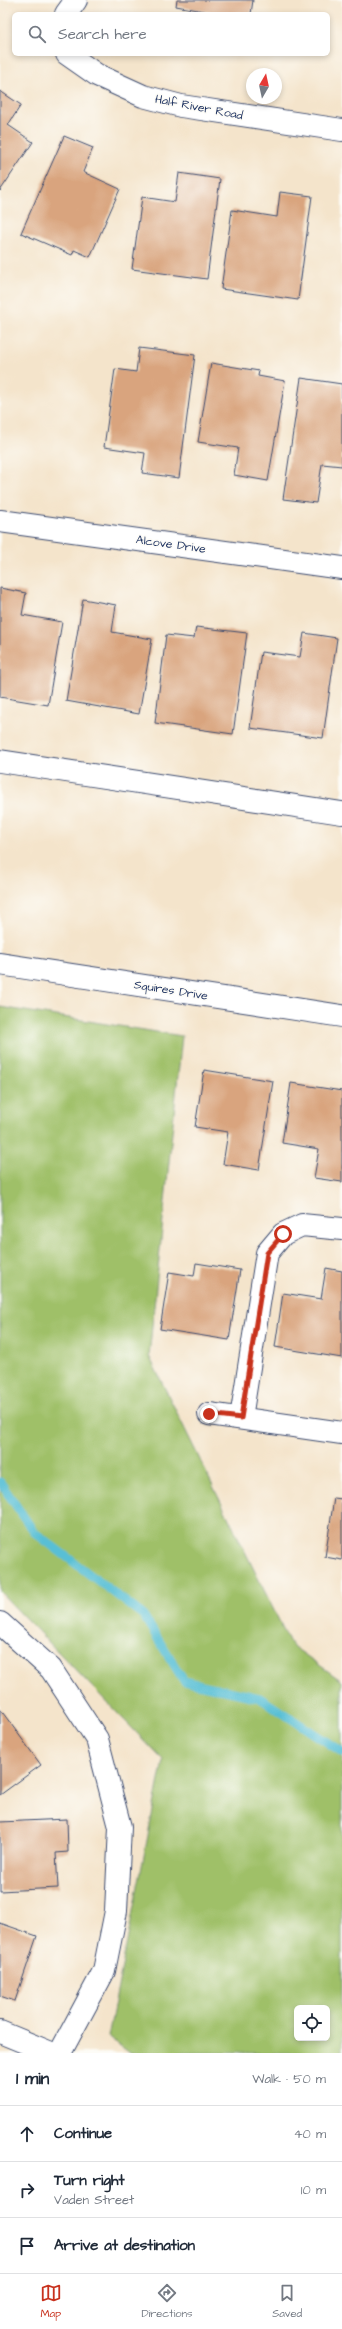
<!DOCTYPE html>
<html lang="en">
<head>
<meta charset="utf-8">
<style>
  :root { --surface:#fff; --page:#f2f2f3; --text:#1f2937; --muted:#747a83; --line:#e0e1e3; --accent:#c8321e }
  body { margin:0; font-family:"Architects Daughter",sans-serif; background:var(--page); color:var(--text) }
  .controls { position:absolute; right:12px; bottom:12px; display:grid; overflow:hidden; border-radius:6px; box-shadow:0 2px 6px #0003 }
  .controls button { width:36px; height:36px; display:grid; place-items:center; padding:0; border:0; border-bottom:1px solid var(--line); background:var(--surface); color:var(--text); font:20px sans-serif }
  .compass { position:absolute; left:246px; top:68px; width:36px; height:36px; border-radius:50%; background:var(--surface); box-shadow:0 2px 6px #0003; rotate:9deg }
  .stop { position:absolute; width:12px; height:12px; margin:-9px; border:3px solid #c8321e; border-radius:50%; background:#fff }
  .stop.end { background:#c8321e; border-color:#fff; box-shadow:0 1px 4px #0008 }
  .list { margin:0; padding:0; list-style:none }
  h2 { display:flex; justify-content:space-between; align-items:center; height:52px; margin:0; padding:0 16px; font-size:17px }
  h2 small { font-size:13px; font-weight:400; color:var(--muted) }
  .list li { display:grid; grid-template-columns:26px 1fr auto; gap:12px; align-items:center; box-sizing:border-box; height:56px; padding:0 16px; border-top:1px solid var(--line) }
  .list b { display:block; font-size:15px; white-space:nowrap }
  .list p { margin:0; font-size:13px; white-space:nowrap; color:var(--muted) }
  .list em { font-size:13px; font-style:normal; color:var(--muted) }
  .icon { flex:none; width:22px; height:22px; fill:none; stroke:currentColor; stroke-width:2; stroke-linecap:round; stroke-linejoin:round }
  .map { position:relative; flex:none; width:342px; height:2053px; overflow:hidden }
  .search { position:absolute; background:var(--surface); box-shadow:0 2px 6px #0003; left:12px; right:12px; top:12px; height:44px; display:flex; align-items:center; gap:10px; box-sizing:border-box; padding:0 14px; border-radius:6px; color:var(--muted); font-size:15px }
  .sheet { height:220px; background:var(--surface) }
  nav { display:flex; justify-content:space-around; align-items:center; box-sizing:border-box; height:56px; border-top:1px solid var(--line); background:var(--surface); font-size:11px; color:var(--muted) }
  nav a { display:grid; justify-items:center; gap:2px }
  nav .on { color:var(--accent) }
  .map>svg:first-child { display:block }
  .green { fill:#9fc068; stroke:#5d7863; fill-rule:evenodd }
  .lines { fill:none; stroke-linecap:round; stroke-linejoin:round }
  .stream { stroke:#58bfd5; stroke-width:9 }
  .building { fill:#d9a47e }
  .minor-casing { stroke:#3c4a6e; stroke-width:24 }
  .minor { stroke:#fff; stroke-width:22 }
  .route { stroke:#c8321e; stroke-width:5 }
  .labels { text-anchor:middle; stroke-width:3; stroke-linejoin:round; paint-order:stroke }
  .street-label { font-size:12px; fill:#1b2f5e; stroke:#fdfcf7 }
</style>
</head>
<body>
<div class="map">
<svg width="342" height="2053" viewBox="0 0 342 2053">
  <rect width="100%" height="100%" fill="#fdfcf7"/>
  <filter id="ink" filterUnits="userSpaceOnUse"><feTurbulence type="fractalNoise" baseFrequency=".025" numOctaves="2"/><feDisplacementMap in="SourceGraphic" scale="8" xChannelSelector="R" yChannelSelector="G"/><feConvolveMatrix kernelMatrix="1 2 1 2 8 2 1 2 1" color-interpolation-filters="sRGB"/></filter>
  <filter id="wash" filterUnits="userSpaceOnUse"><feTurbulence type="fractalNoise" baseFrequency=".012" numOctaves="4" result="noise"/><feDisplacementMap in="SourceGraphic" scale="16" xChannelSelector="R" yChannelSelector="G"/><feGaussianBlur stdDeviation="0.9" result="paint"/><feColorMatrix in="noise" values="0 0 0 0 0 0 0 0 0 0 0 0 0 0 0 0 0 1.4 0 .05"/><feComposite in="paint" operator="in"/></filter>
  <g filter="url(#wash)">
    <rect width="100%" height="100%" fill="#f4e4cb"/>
    <path class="green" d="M0,1007L182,1036L149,1356L291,1645L342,1681V2053H130L108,2037L163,1760L0,1592ZM297,2008H327V2038H297Z"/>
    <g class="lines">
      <polyline class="stream" points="0,1482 34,1532 143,1615 184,1681 260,1698 342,1752"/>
    </g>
    <g id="blocks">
      <g class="building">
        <polygon points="177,0 253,0 251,14 220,14 176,6"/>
        <polygon points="0,91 21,105 8,125 33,142 0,191"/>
        <polygon points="64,136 93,148 83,172 120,189 90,257 74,250 72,255 21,233"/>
        <polygon points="179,173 220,179 207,279 132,269 142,197 175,202"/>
        <polygon points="280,192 312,196 298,300 221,289 232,210 277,217"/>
        <polygon points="139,348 195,355 179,478 142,473 145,453 104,447 115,369 136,372"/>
        <polygon points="211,363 259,371 258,376 285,381 268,481 234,475 238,448 198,442"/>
        <polygon points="301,378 342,384 342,466 322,464 316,503 283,499"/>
        <polygon points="0,588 26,593 22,615 62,622 48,705 0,697"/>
        <polygon points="83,599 116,605 112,632 152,639 139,714 66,701"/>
        <polygon points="196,627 247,633 233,734 155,723 166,635 194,638"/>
        <polygon points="304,633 337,638 323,738 250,728 261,652 300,657"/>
        <polygon points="204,1070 273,1081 259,1170 223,1164 228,1132 195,1127"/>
        <polygon points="291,1083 342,1091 342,1182 314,1178 319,1149 282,1143"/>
        <polygon points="196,1263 240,1270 229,1340 160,1329 169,1272 194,1276"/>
        <polygon points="326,1268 342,1271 342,1358 275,1347 283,1293 321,1299"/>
        <polygon points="334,1498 342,1499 342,1560 325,1557"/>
        <polygon points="0,1709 41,1765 0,1795"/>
        <polygon points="67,1819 68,1852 56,1853 58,1888 0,1891 0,1822"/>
        <polygon points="0,1923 37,1936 15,2001 0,1996"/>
      </g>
    </g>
  </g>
  <g filter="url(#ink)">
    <use href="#blocks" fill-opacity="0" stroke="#3c4a6e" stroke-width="1"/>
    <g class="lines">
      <g class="minor-casing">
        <g id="minor">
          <polyline points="66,14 76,0"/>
          <polyline points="67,54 97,75 143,96 181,106 342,130"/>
          <polyline points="0,521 342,568"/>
          <polyline points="0,761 342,813"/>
          <polyline points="0,964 342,1016"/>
          <polyline points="209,1414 342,1433"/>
          <polyline points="241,1418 267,1253 283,1234 302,1225 342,1229"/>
          <polyline points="0,1623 51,1669 97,1739 120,1827 116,1911 104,1971 60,2053"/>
          <polyline points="0,2032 51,2053"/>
        </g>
      </g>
      <use href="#minor" class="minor"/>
    </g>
  </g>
  <g class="lines" filter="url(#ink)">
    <polyline class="route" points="209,1414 241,1418 267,1253 283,1234"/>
  </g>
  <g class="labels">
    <g class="street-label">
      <text transform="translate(199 107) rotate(11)" y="4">Half River Road</text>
      <text transform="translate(171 544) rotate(8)" y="4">Alcove Drive</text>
      <text transform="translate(171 990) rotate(9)" y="4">Squires Drive</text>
    </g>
  </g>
</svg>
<div class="controls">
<button><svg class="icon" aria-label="locate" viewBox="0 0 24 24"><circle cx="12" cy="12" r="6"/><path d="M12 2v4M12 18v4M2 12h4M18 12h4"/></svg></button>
</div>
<svg class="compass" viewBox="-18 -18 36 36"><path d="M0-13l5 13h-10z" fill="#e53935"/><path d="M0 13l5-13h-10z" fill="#747a83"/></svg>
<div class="stop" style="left:283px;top:1234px"></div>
<div class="stop end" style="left:209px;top:1414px"></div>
<div class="search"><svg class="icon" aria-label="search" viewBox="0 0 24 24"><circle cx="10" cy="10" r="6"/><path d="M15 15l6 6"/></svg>Search here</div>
</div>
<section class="sheet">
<h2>1 min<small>Walk · 50 m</small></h2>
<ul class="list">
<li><svg class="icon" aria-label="ahead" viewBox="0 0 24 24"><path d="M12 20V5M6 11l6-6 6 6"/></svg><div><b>Continue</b></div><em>40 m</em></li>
<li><svg class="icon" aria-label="right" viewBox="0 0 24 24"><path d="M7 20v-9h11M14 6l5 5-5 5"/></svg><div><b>Turn right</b><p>Vaden Street</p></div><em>10 m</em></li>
<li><svg class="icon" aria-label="arrive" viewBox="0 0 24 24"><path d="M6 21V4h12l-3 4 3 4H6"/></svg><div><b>Arrive at destination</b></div></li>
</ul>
</section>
<nav>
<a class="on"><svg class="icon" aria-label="map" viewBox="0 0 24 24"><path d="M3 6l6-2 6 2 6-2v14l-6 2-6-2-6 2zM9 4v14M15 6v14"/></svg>Map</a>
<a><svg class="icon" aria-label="directions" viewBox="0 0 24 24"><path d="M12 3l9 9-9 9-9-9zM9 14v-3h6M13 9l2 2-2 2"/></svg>Directions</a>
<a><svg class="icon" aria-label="saved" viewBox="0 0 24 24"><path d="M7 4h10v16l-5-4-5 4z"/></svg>Saved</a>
</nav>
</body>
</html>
